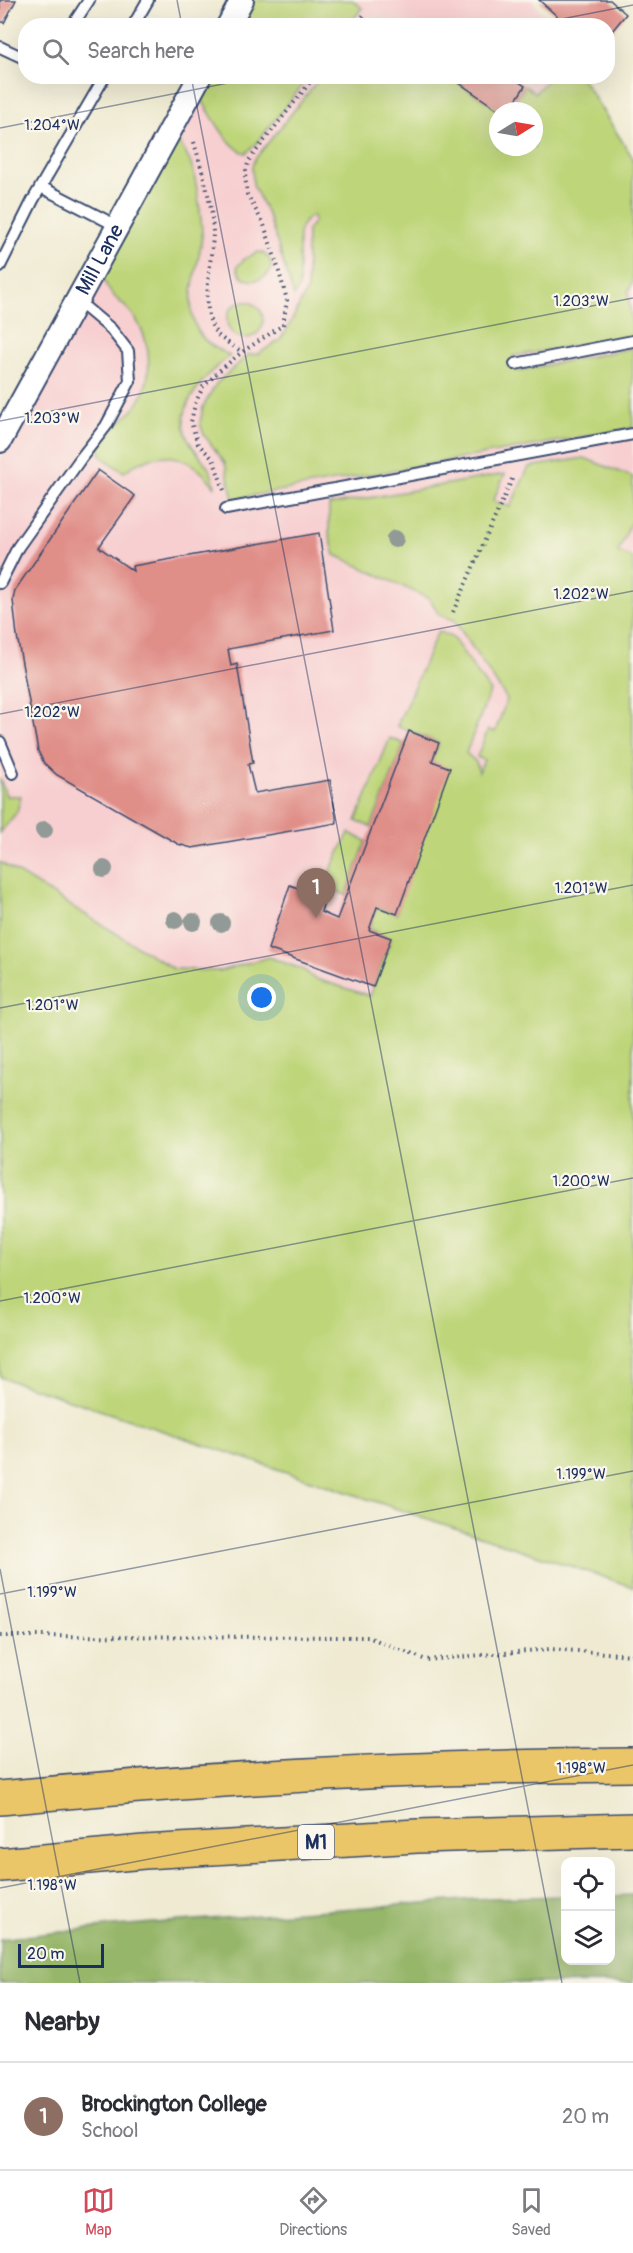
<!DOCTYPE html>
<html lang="en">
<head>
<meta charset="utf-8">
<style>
  :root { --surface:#fff; --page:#f2f2f3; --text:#2b2b33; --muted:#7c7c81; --line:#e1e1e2; --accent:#d1495b }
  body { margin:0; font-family:Pangolin,sans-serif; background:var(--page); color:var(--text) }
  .controls { position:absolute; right:18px; bottom:18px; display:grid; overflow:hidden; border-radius:12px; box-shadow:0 6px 24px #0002 }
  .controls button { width:54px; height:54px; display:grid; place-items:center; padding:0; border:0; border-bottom:2px solid var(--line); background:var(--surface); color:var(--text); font:30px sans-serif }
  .compass { position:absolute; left:489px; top:102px; width:54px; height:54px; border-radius:50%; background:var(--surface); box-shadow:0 6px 24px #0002; rotate:79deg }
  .scale { position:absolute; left:18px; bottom:15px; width:86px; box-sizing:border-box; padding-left:6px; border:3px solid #1b2f5e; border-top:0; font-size:16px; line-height:21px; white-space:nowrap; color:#1b2f5e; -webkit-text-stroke:4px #fbf7ec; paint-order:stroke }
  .you { position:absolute; left:262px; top:998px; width:21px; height:21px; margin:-15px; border:4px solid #fff; border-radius:50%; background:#1a73e8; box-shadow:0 0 0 9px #1a73e833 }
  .badge { display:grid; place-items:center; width:39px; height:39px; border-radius:50%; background:var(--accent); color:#fff; font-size:20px; font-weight:700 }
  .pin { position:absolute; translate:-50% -50px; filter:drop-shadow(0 2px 3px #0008) }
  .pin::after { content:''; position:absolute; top:32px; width:21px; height:18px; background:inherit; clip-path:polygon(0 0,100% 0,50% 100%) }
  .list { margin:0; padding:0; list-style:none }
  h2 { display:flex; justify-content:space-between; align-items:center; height:78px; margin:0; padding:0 24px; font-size:26px }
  h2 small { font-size:20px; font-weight:400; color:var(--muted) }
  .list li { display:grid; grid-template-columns:39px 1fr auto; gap:18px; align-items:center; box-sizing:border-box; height:108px; padding:0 24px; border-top:2px solid var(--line) }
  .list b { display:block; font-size:22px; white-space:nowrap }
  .list p { margin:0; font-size:20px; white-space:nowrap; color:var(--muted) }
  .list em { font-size:20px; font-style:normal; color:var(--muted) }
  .icon { flex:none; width:33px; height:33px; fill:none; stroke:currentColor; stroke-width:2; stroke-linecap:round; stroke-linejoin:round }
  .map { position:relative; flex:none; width:633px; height:1983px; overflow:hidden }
  .search { position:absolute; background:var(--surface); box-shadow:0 6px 24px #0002; left:18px; right:18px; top:18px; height:66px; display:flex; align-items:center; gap:15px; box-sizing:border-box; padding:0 21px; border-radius:24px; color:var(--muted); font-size:22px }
  .sheet { height:186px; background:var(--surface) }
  nav { display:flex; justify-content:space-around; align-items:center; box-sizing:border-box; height:84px; border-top:2px solid var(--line); background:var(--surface); font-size:16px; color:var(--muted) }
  nav a { display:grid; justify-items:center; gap:3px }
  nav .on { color:var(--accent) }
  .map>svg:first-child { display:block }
  .built { fill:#f7cfd0; fill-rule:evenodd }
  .green { fill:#bed579; stroke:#6c826c; stroke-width:1.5 }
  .forest { fill:#96b669; stroke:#587264; stroke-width:1.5 }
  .building { fill:#e08e88 }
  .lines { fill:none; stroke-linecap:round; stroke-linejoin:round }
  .service-casing { stroke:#3b4b6f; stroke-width:14 }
  .minor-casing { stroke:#3b4b6f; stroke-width:26 }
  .motorway-casing { stroke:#3b4b6f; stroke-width:36 }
  .path { stroke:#3b4b6f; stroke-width:4; stroke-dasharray:1.5 4.5; stroke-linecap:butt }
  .service { stroke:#fff; stroke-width:10 }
  .minor { stroke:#fff; stroke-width:22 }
  .motorway { stroke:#ebc669; stroke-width:33 }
  .tree { fill:#919a96 }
  .ticks { fill:none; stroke:#1b2f5e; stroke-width:1.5; stroke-opacity:0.45 }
  .labels { text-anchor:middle; stroke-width:4.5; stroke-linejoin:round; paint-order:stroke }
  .shield { fill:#fbf7ec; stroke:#5e6b89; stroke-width:1.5 }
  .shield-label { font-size:20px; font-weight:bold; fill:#1b2f5e }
  .street-label { font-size:21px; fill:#1b2f5e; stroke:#fbf7ec }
  .ticks-label { font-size:15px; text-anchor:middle; fill:#1b2f5e; stroke:#fbf7ec; stroke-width:4.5; stroke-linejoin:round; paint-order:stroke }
</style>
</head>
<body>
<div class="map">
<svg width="633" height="1983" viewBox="0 0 633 1983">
  <rect width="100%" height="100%" fill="#fbf7ec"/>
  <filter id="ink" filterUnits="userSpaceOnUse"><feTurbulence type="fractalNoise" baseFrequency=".0167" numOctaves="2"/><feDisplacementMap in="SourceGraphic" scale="12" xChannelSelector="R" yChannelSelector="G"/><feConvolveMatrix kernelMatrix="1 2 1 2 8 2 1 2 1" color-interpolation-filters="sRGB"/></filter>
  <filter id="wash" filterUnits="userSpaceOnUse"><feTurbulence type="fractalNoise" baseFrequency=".008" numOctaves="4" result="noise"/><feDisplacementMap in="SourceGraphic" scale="24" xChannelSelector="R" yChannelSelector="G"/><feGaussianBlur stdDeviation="1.35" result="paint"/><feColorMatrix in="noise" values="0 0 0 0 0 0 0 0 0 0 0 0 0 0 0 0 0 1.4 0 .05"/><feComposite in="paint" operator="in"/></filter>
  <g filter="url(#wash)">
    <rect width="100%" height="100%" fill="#efead1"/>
    <g class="built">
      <polygon points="252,0 533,0 549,25 236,26"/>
      <path d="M205,77H581L633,158V1587L0,1377V459L62,339ZM498,111H534V147H498Z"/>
    </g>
    <g class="green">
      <polygon points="252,0 353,0 362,8 349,25 236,26"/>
      <path d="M205,77H309L255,145L246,153C227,149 207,107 196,90Z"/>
      <path d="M321,77H449L500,111H498V147H534V111H509L525,86L535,93L550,77H581L633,158V282L628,292L633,333L630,336L513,356L516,371L633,348V428L233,499L225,463L204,435L200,423L203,407L216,384L248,355L258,354L280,340L288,328L307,290V233L308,229L314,222L313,216C306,218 301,226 299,233V287L294,296L269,217L253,185L252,166L255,159Z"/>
      <path d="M174,134C180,144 186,153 190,162C196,174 202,222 202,235C200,269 178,309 203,338C210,347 221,350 230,356C209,371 175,405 186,434C193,454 211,461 215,487C189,453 159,446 124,472L102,457L96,439C108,430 123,421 133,410C155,383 153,341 132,314C120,299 111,299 103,278Z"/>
      <path d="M258,252L264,253C288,274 243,295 237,267L244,259Z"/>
      <circle cx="245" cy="320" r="18"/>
      <polygon points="584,458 633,477 633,518 618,552 633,558 633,1587 0,1377 0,862 174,969 220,971 269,957 304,970 313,978 370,996 391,939 369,929 377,907 397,914 432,761 439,743 397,726 438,631 453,638 490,691 466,753 476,762 479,772 484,760 477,757 488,730 495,732 507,699 454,620 439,615 430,599 335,555 329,534 329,505 505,474 493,501 510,507 529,467"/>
      <polygon points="390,738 404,744 371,827 356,821"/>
      <polygon points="0,778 6,796 21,796 17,812 0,833"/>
      <polygon points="349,833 366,841 346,895 334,890 328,875"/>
    </g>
    <polygon class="forest" points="633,1895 633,1983 0,1983 0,1939 114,1926 491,1898 565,1896 566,1960 610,1960 611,1896"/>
    <g id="blocks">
      <g class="building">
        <polygon points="0,0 16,0 4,23 0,21"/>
        <polygon points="539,0 610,0 626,14 608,36 608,26 568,26"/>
        <polygon points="449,76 510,76 525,86 509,111 500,111"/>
        <polygon points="98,470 135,496 99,547 133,571 132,566 319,533 334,630 228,649 231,666 237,664 253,763 248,764 255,793 330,780 337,823 192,848 178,844 57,775 44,763 38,751 17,636 13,600 15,590"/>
        <polygon points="409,731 439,743 432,761 450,768 397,914 377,907 369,930 391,938 373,987 268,949 290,885 325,898 321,912 337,919"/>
      </g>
    </g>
  </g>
  <g filter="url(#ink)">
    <use href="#blocks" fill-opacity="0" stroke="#3b4b6f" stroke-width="1.5"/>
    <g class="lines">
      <g class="service-casing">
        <g id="service">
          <polyline points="72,26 89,0"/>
          <polyline points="133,26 148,0"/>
          <polyline points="0,47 26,59"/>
          <polyline points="41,187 117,226"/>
          <polyline points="0,266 33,200 105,76"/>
          <polyline points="515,364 633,341"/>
          <polyline points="226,509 633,434"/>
          <polyline points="0,583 18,547 81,458 106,426 130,381 128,351 111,329 86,308 75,305"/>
          <polyline points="0,742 13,773"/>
        </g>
      </g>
      <g class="minor-casing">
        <g id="minor">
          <polyline points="228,26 242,0"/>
          <path id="s1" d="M0,441L200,76"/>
        </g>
      </g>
      <g class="motorway-casing">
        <g id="motorway">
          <path d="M0,1798C210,1778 422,1766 633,1765"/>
          <polyline points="0,1865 144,1852 417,1836 633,1830"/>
        </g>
      </g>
      <g class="path">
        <polyline points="355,26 366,12"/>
        <path d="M194,142C202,171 212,202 213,232C213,260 197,315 219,336C226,342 235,347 242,352"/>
        <polyline points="224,490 213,459 198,444 191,422 195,404 203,387 220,370 242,352 283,325 287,300 276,261 264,225 247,194 245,174 249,160 315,76"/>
        <polyline points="453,612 513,477"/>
        <polyline points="0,1636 368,1637 426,1660 550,1649 633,1655"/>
      </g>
      <use href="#service" class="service"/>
      <use href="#minor" class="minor"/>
      <use href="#motorway" class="motorway"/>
    </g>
    <g class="tree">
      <circle cx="395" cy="539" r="9"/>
      <circle cx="44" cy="830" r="9"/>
      <circle cx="104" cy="869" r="9"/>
      <circle cx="175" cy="920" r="9"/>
      <circle cx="193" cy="922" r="9"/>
      <circle cx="221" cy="923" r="9"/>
    </g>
  </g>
  <path class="ticks" d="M177,0L182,26M526,26L633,5M191,76L562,1983M0,128L264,76M0,421L633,298M0,714L633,591M0,1008L633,885M0,1301L633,1178M0,1569L80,1983M0,1594L633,1471M0,1888L633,1765"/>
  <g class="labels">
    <rect class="shield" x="298" y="1825" width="36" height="34" rx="4.5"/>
    <g class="shield-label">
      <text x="316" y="1849">M1</text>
    </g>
    <g class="street-label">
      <text dy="7" stroke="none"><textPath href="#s1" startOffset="207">Mill Lane</textPath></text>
    </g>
  </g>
  <g class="ticks-label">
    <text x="52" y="130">1.204°W</text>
    <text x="581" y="306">1.203°W</text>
    <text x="52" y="423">1.203°W</text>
    <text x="581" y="599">1.202°W</text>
    <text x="52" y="717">1.202°W</text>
    <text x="581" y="893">1.201°W</text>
    <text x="52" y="1010">1.201°W</text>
    <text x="581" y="1186">1.200°W</text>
    <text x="52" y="1303">1.200°W</text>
    <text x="581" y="1479">1.199°W</text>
    <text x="52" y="1597">1.199°W</text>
    <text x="581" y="1773">1.198°W</text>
    <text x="52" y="1890">1.198°W</text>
  </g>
</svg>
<div class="controls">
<button><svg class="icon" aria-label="locate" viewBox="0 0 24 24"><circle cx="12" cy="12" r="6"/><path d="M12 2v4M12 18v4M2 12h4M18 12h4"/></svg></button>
<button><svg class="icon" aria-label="layers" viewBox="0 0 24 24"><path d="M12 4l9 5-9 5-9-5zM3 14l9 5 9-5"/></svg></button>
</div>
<svg class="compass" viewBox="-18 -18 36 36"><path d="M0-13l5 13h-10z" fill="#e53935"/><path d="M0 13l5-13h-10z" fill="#7c7c81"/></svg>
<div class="scale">20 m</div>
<div class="you"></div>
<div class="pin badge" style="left:316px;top:918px;background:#8d6e63">1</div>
<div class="search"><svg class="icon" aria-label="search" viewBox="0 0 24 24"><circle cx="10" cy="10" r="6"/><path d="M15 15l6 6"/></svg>Search here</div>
</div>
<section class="sheet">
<h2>Nearby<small></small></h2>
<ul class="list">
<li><span class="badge" style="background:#8d6e63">1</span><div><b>Brockington College</b><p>School</p></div><em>20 m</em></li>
</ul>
</section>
<nav>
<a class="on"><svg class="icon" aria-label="map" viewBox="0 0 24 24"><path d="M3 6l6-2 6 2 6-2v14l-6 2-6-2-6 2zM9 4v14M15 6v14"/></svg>Map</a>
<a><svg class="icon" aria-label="directions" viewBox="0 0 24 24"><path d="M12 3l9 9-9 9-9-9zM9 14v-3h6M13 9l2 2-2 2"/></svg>Directions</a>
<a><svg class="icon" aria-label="saved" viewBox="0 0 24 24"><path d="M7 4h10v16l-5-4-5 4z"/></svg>Saved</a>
</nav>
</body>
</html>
